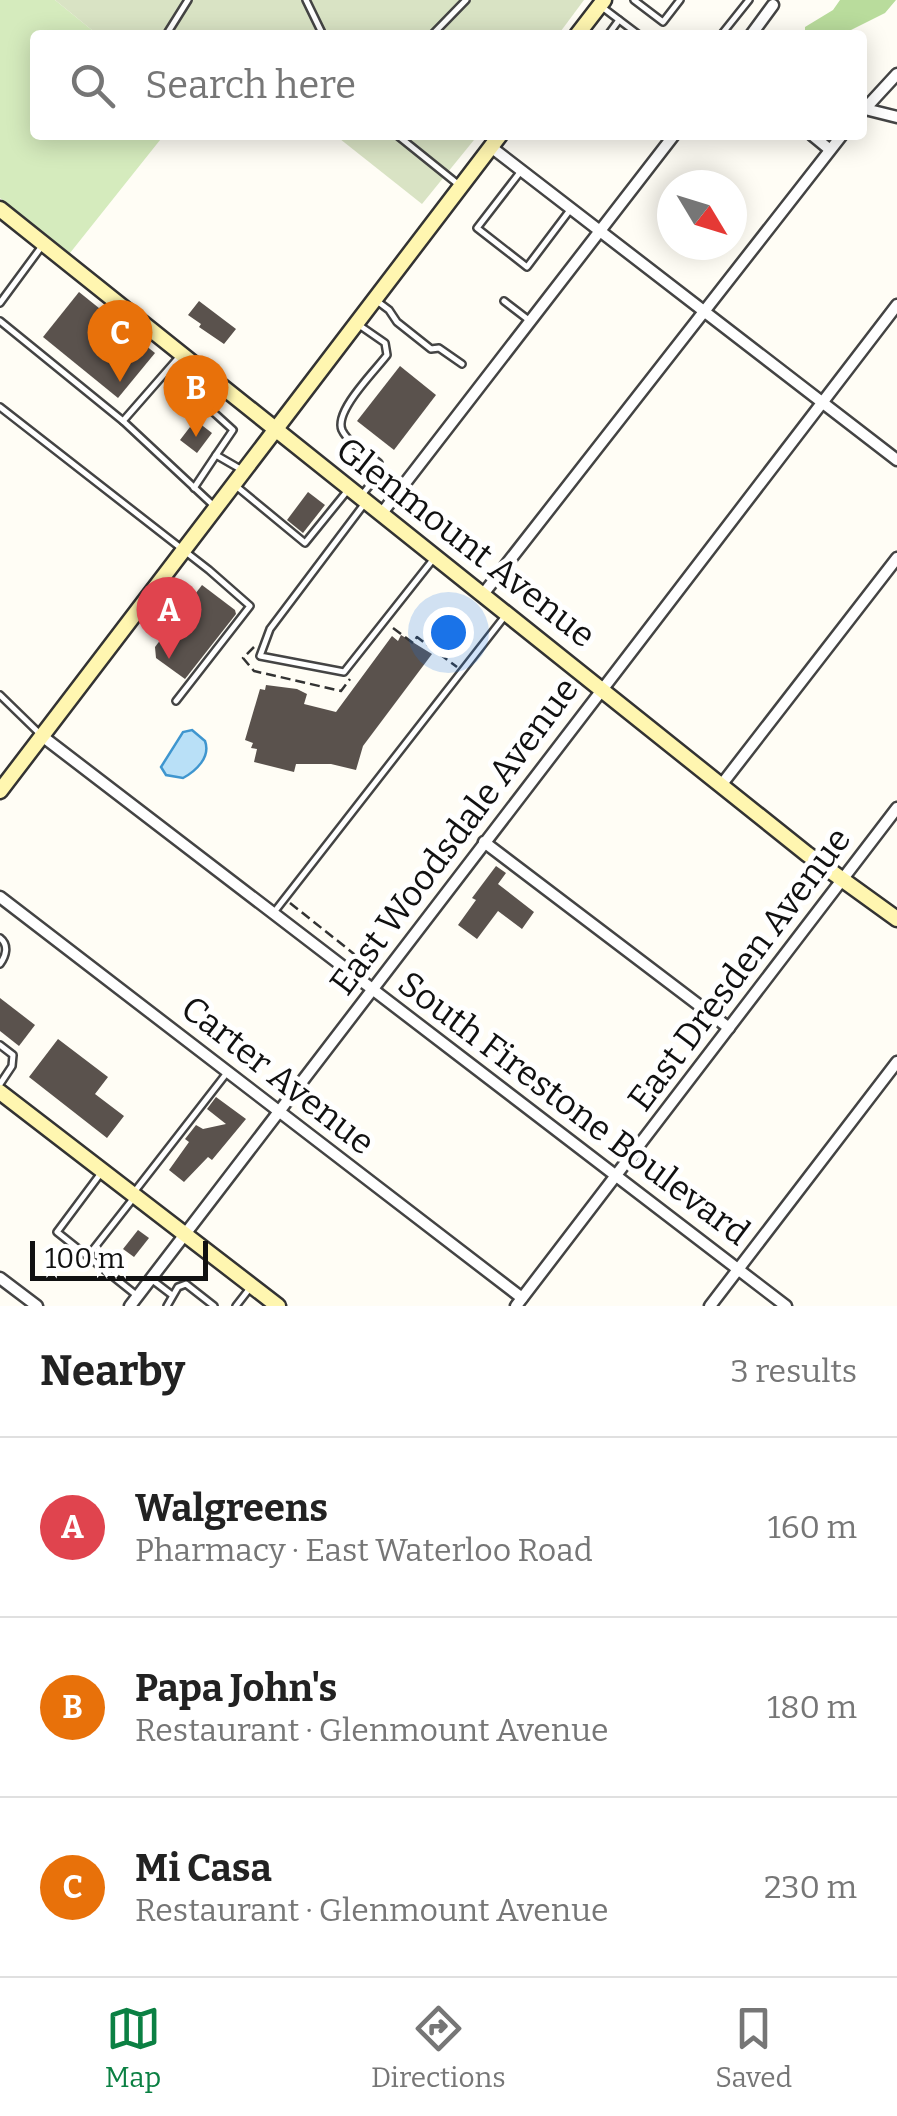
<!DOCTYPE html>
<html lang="en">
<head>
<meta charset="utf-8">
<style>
  :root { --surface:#fff; --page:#f6f6f6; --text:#222; --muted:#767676; --line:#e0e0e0; --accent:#0b8043 }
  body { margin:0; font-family:Bitter,serif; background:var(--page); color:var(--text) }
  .compass { position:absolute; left:657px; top:170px; width:90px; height:90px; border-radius:50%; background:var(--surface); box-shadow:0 5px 25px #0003; rotate:128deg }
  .scale { position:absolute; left:30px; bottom:25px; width:178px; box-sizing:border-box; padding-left:10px; border:5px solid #111; border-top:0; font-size:28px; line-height:35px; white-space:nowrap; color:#111; -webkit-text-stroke:8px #fff; paint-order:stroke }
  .you { position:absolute; left:448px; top:632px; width:35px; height:35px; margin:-25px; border:8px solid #fff; border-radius:50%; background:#1a73e8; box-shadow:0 0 0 15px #1a73e833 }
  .badge { display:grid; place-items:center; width:65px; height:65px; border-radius:50%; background:var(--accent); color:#fff; font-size:32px; font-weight:700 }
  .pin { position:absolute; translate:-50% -82px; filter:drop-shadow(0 2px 5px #0008) }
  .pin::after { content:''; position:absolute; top:52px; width:35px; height:30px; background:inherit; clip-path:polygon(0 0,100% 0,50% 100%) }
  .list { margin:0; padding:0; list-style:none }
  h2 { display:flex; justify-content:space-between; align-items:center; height:130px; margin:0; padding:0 40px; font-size:42px }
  h2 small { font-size:32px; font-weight:400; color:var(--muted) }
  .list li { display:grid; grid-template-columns:65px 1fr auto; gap:30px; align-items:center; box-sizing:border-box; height:180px; padding:0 40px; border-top:2px solid var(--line) }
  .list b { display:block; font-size:38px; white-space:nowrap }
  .list p { margin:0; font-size:32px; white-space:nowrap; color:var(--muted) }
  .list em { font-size:32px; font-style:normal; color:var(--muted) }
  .icon { flex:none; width:55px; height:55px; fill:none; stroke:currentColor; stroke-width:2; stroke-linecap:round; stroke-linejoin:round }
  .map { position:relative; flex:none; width:897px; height:1306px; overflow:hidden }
  .search { position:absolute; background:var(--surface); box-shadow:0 5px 25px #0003; left:30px; right:30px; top:30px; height:110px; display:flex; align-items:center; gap:25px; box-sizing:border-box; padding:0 35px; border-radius:10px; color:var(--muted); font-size:38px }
  .sheet { height:670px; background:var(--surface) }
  nav { display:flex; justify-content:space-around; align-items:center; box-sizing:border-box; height:140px; border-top:2px solid var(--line); background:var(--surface); font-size:28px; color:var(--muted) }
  nav a { display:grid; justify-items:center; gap:5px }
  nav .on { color:var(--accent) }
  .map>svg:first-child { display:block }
  .green { fill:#d5ebbd }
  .forest { fill:#b9dc9c }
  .cemetery { fill:#d9e3c4 }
  .water { fill:#b9e0f7; stroke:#3f96cf; stroke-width:2.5 }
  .building { fill:#5a524d }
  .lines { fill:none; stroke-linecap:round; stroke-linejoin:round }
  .lane-casing { stroke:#444; stroke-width:10 }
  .street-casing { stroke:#444; stroke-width:15 }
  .secondary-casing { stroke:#333; stroke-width:19 }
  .path { stroke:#333; stroke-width:2.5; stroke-dasharray:10 5; stroke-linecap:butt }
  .lane { stroke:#fff; stroke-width:5 }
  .street { stroke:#fff; stroke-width:10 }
  .secondary { stroke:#fff6b0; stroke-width:14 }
  .labels { text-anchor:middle; stroke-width:10; stroke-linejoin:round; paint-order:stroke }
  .street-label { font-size:35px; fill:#111; stroke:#fff }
</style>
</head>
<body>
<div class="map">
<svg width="897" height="1306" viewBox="0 0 897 1306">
  <rect width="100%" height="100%" fill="#fffdf5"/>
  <polygon class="green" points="0,0 55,0 98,35 35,35 35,135 164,135 70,253 0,198"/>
  <polygon class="forest" points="840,0 896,0 885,13 841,35 805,35 805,27 833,10"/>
  <g class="cemetery">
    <polygon points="55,0 584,0 558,35 98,35"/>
    <polygon points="335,135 478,135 422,204"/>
  </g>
  <path class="water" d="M192,730L205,741C211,757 196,771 183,778L166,775L161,767L183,732Z"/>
  <g class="building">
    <polygon points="79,292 155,353 118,398 43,337"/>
    <polygon points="199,301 236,329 224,344 199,327 201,324 188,315"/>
    <polygon points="400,366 436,395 394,450 357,421"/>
    <polygon points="199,423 212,433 197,453 180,440 190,427 194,430"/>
    <polygon points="308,492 325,505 303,533 287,520"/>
    <polygon points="202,585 235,610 236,614 185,679 156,658 155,647"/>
    <polygon points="401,635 432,654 363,746 356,770 331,764 296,764 294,772 254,762 257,749 251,748 253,743 245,740 260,689 265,690 266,685 297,689 307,694 304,704 336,712 392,636 398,641"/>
    <polygon points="496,866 506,873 498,884 534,912 522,929 498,911 477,939 458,925 476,900 472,898"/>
    <polygon points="0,998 35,1025 19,1046 0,1031"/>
    <polygon points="58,1039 108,1077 95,1094 124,1116 107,1138 29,1077"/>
    <polygon points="216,1097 246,1119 212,1160 208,1157 184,1182 169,1170 189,1142 185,1139 196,1125 203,1129 226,1124 207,1109"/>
    <polygon points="138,1230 149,1238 134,1257 123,1249"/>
  </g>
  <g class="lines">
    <g class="lane-casing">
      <g id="lane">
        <polyline points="306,0 323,35"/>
        <polyline points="634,0 663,22 680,0"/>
        <polyline points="602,7 639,35"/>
        <polyline points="168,32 188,0"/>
        <polyline points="432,35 466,0"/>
        <polyline points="608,35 619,20"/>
        <polyline points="721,35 749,0"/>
        <polyline points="397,135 459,185"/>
        <polyline points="521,171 477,228 527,267 570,210"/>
        <polyline points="377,301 389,310 397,322 431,349 439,348 462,364"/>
        <polyline points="504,301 530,321"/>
        <polyline points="0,303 42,246"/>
        <polyline points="0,321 123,421"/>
        <path d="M359,325L385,343L387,355C375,371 334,411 342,430C348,443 368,454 379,463L378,475L361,496"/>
        <polyline points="179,357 123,421 214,506"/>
        <polyline points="169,371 211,410"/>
        <polyline points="0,407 209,570 250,606 176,701"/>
        <polyline points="216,455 233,430 211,410 225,393"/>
        <polyline points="236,486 305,543 348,490"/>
        <polyline points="194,488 216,455 242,470"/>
        <polyline points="365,503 270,629 260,656 344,672 435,557"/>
        <polyline points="0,695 40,734"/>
        <polyline points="275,911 505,616"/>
        <path d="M0,938C9,945 6,956 0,964"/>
        <polyline points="0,1045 13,1055 12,1066 0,1084"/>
        <polyline points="101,1173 57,1232 135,1294"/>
        <polyline points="135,1191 226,1074"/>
        <polyline points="88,1256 132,1200"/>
        <polyline points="151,1279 172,1295"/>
        <polyline points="167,1306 178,1287 186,1284 214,1306"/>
        <polyline points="236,1306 250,1288"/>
      </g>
    </g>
    <g class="street-casing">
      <g id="street">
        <polyline points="751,35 773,5"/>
        <polyline points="865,109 897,117"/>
        <polyline points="862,112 897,74"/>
        <polyline points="812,135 829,149"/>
        <polyline points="491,147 897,460"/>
        <polyline points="382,513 674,135"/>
        <polyline points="484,593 842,135"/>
        <polyline points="42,736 786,1306"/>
        <polyline points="722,784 897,558"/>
        <polyline points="484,842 729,1028"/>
        <polyline points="0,897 522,1298"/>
        <polyline points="0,1278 37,1306"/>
        <polyline points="130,1306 897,305"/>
        <polyline points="516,1306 897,808"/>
        <polyline points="710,1306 897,1062"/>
      </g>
    </g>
    <g class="secondary-casing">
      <g id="secondary">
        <polyline points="577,35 604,0"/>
        <polyline points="0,209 807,854 897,919"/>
        <polyline points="0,791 500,135"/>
        <polyline points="0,1092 278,1306"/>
      </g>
    </g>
    <g class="path">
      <polyline points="393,628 413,643 417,637 457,667"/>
      <polyline points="254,647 243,658 254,671 341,691 350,679"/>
      <polyline points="290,903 373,969"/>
    </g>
    <use href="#lane" class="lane"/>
    <use href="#street" class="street"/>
    <use href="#secondary" class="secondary"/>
  </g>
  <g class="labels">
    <g class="street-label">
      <text transform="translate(466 542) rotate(38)" y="12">Glenmount Avenue</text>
      <text transform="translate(454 836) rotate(-53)" y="12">East Woodsdale Avenue</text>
      <text transform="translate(739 969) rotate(-53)" y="12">East Dresden Avenue</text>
      <text transform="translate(278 1075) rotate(38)" y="12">Carter Avenue</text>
      <text transform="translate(574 1108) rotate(37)" y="12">South Firestone Boulevard</text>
    </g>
  </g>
</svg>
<svg class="compass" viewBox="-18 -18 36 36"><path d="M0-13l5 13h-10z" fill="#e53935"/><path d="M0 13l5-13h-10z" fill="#767676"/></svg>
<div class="scale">100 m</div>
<div class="you"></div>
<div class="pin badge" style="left:169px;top:659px;background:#e0444e">A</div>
<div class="pin badge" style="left:196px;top:437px;background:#e8710a">B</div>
<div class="pin badge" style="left:120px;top:382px;background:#e8710a">C</div>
<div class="search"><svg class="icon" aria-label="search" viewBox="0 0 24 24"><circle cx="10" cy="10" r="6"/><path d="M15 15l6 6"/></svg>Search here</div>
</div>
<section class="sheet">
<h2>Nearby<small>3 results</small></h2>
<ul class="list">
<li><span class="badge" style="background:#e0444e">A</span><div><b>Walgreens</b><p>Pharmacy · East Waterloo Road</p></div><em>160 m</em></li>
<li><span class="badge" style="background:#e8710a">B</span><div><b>Papa John's</b><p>Restaurant · Glenmount Avenue</p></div><em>180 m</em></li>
<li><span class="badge" style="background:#e8710a">C</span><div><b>Mi Casa</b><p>Restaurant · Glenmount Avenue</p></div><em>230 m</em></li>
</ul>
</section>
<nav>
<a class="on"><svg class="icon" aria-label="map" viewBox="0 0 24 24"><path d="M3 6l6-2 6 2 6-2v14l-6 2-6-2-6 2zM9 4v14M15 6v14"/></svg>Map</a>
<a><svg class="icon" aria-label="directions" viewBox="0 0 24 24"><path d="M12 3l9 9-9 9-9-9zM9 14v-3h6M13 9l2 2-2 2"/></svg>Directions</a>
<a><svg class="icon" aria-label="saved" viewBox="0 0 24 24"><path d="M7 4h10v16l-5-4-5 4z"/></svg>Saved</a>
</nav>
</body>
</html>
